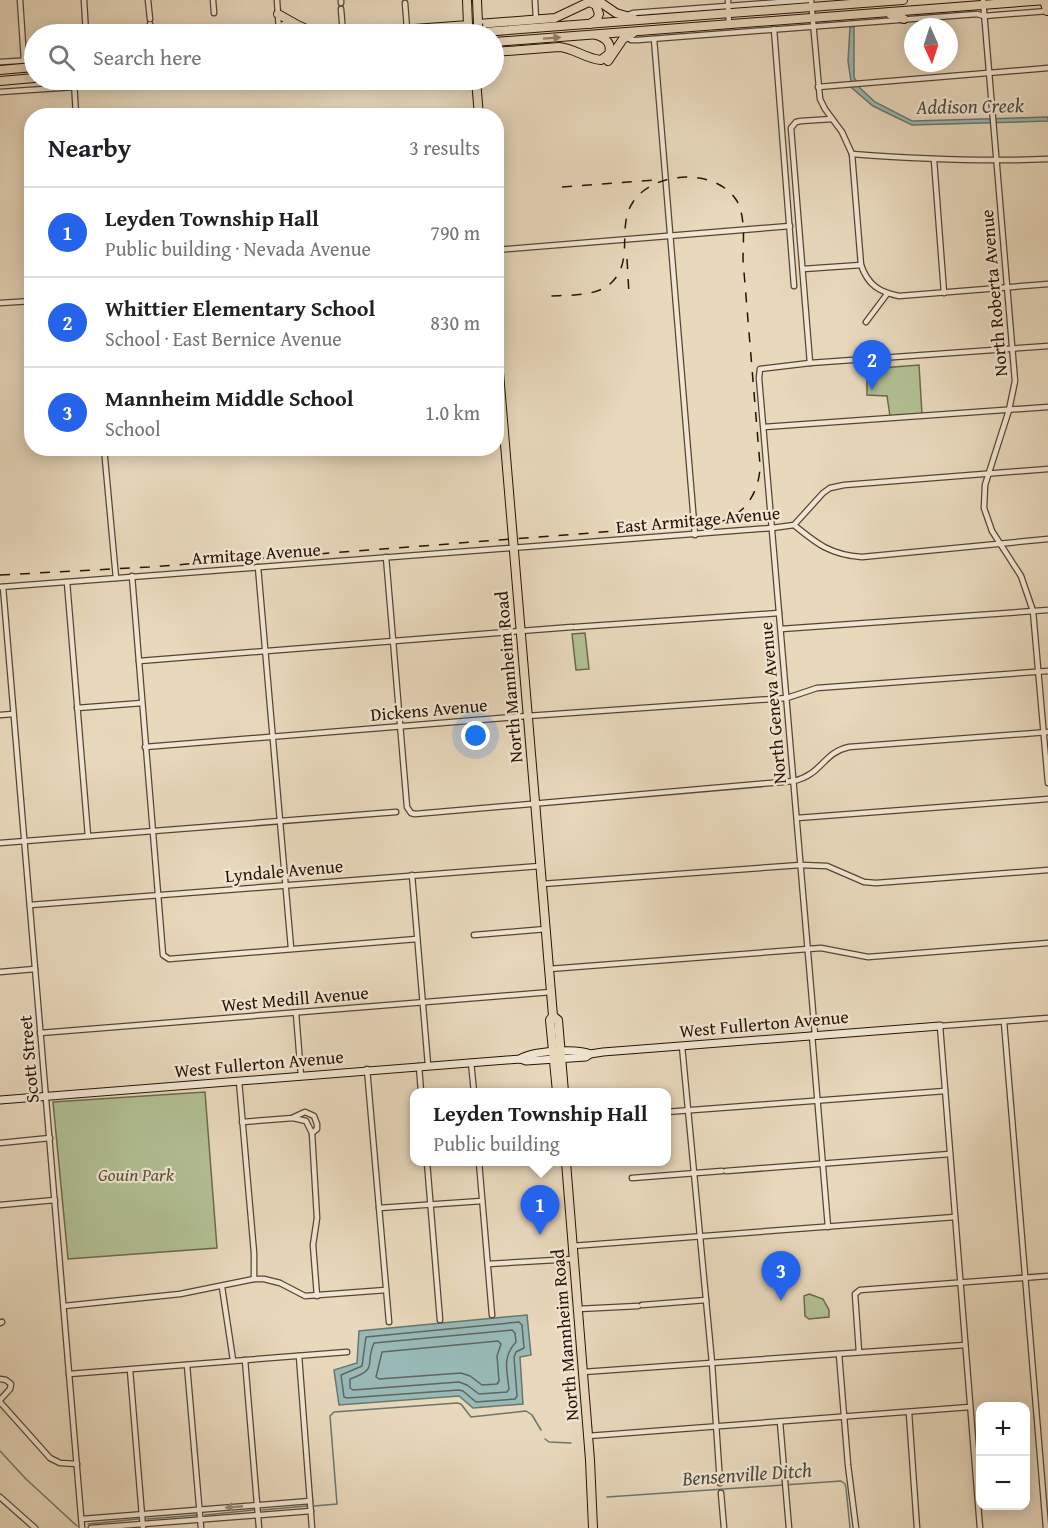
<!DOCTYPE html>
<html lang="en">
<head>
<meta charset="utf-8">
<style>
  :root { --surface:#fff; --page:#f2f2f2; --text:#202124; --muted:#757577; --line:#e0e0e0; --accent:#2563eb }
  body { margin:0; font-family:"Gentium Book Plus",serif; background:var(--page); color:var(--text) }
  .controls { position:absolute; right:18px; bottom:18px; display:grid; overflow:hidden; border-radius:12px; box-shadow:0 3px 15px #0003 }
  .controls button { width:54px; height:54px; display:grid; place-items:center; padding:0; border:0; border-bottom:2px solid var(--line); background:var(--surface); color:var(--text); font:30px sans-serif }
  .compass { position:absolute; left:904px; top:18px; width:54px; height:54px; border-radius:50%; background:var(--surface); box-shadow:0 3px 15px #0003; rotate:177deg }
  .you { position:absolute; left:476px; top:736px; width:21px; height:21px; margin:-15px; border:4px solid #fff; border-radius:50%; background:#1a73e8; box-shadow:0 0 0 9px #1a73e833 }
  .badge { display:grid; place-items:center; width:39px; height:39px; border-radius:50%; background:var(--accent); color:#fff; font-size:20px; font-weight:700 }
  .pin { position:absolute; translate:-50% -50px; filter:drop-shadow(0 2px 3px #0008) }
  .pin::after { content:''; position:absolute; top:32px; width:21px; height:18px; background:inherit; clip-path:polygon(0 0,100% 0,50% 100%) }
  .popup { position:absolute; left:410px; top:1088px; width:261px; height:78px; box-sizing:border-box; display:grid; place-content:center; border-radius:12px; background:var(--surface); filter:drop-shadow(0 2px 4px #0005); font-size:20px; white-space:nowrap; color:var(--muted) }
  .popup b { font-size:22px; color:var(--text) }
  .popup::after { content:''; position:absolute; left:50%; top:100%; margin-left:-12px; border:12px solid transparent; border-top-color:var(--surface) }
  .list { margin:0; padding:0; list-style:none }
  h2 { display:flex; justify-content:space-between; align-items:center; height:78px; margin:0; padding:0 24px; font-size:26px }
  h2 small { font-size:20px; font-weight:400; color:var(--muted) }
  .list li { display:grid; grid-template-columns:39px 1fr auto; gap:18px; align-items:center; box-sizing:border-box; height:90px; padding:0 24px; border-top:2px solid var(--line) }
  .list b { display:block; font-size:22px; white-space:nowrap }
  .list p { margin:0; font-size:20px; white-space:nowrap; color:var(--muted) }
  .list em { font-size:20px; font-style:normal; color:var(--muted) }
  .icon { flex:none; width:33px; height:33px; fill:none; stroke:currentColor; stroke-width:2; stroke-linecap:round; stroke-linejoin:round }
  .map { position:relative; flex:none; width:1048px; height:1528px; overflow:hidden }
  .search { position:absolute; background:var(--surface); box-shadow:0 3px 15px #0003; left:24px; top:24px; width:480px; height:66px; display:flex; align-items:center; gap:15px; box-sizing:border-box; padding:0 21px; border-radius:33px; color:var(--muted); font-size:22px }
  .panel { position:absolute; background:var(--surface); box-shadow:0 3px 15px #0003; left:24px; top:108px; width:480px; height:348px; border-radius:24px }
  .map>svg:first-child { display:block }
  .green { fill:#b1c094; stroke:#6c694c; stroke-width:1.5 }
  .water { fill:#98b9b6; stroke:#6b766f; stroke-width:1.5 }
  .lines { fill:none; stroke-linecap:round; stroke-linejoin:round }
  .shore { stroke:#60665d; stroke-width:1.5 }
  .stream { stroke:#6b766f; stroke-width:1.5 }
  .street-casing { stroke:#584432; stroke-width:7 }
  .secondary-casing { stroke:#281204; stroke-width:9 }
  .primary-casing { stroke:#281204; stroke-width:10 }
  .street { stroke:#f0e6d3; stroke-width:4.5 }
  .secondary { stroke:#f0e6d3; stroke-width:7 }
  .primary { stroke:#e8d8bc; stroke-width:8 }
  .rail { stroke:#281204; stroke-width:1.5; stroke-dasharray:10 10; stroke-linecap:butt }
  .primary-bridge-casing { stroke:#281204; stroke-width:10; stroke-linecap:butt }
  .primary-bridge { stroke:#e8d8bc; stroke-width:8 }
  .oneway { fill:#927f69 }
  .oneway2 { fill:#968776 }
  .labels { text-anchor:middle; stroke-width:4.5; stroke-linejoin:round; paint-order:stroke }
  .street-label { font-size:18px; fill:#281204; stroke:#f0e6d3 }
  .park-label { font-size:18px; font-style:italic; fill:#584f36; stroke:#f0e6d3 }
  .water-label { font-size:20px; font-style:italic; fill:#4f4c42; stroke:#f0e6d3 }
</style>
</head>
<body>
<div class="map">
<svg width="1048" height="1528" viewBox="0 0 1048 1528">
  <rect width="100%" height="100%" fill="#e8d8bc"/>
  <filter id="stains"><feTurbulence type="fractalNoise" baseFrequency=".00333" numOctaves="4"/><feColorMatrix values="0 0 0 0 .2 0 0 0 0 .09 0 0 0 0 .02 0 0 0 .5 -.17"/></filter>
  <radialGradient id="worn" r=".72"><stop offset=".6" stop-color="#630" stop-opacity="0"/><stop offset="1" stop-color="#630" stop-opacity=".3"/></radialGradient>
  <g class="green">
    <polygon points="919,365 922,414 890,416 887,396 867,395 867,369"/>
    <polygon points="585,633 589,669 576,670 572,634"/>
    <polygon points="205,1092 217,1248 68,1259 53,1102"/>
    <polygon points="809,1294 823,1299 829,1310 829,1317 809,1319 805,1316 804,1296"/>
  </g>
  <g class="water">
    <polygon points="850,27 854,27 854,77 860,88 875,102 912,121 1048,117 1048,121 912,125 873,106 852,88 848,61"/>
    <polygon points="527,1315 531,1355 520,1357 523,1404 473,1408 459,1396 339,1405 334,1370 357,1363 359,1331"/>
  </g>
  <g class="lines">
    <g class="shore">
      <polygon points="519,1322 522,1325 524,1348 516,1352 514,1357 517,1396 515,1399 476,1402 463,1391 459,1390 347,1398 344,1397 341,1375 362,1366 366,1337"/>
      <path d="M512,1330L515,1333L516,1342C502,1357 507,1370 509,1389L507,1392L479,1394L467,1385L459,1382L353,1390L350,1388V1379C380,1368 364,1365 374,1343Z"/>
      <polygon points="498,1341 501,1344 497,1356 499,1381 497,1384 482,1385 470,1376 461,1373 379,1379 376,1377 382,1352"/>
    </g>
    <g class="stream">
      <polyline points="545,1439 549,1442 571,1443"/>
      <polyline points="0,1451 26,1479 77,1526"/>
      <polyline points="607,1497 841,1481 845,1484 846,1488 850,1528"/>
      <polyline points="314,1506 337,1504 330,1416 334,1412 457,1403 461,1404 471,1417 526,1411 532,1415 541,1430"/>
      <polyline points="262,1510 307,1506"/>
      <polyline points="205,1515 254,1510"/>
      <polyline points="147,1519 197,1515"/>
      <polyline points="88,1524 138,1519"/>
    </g>
    <g class="street-casing">
      <g id="street">
        <polyline points="20,0 24,60"/>
        <polyline points="84,0 86,34"/>
        <polyline points="148,0 150,19"/>
        <polyline points="213,0 214,13"/>
        <polyline points="277,0 279,30"/>
        <polyline points="341,0 341,3"/>
        <polyline points="535,0 536,20"/>
        <polyline points="728,0 729,26"/>
        <polyline points="811,0 820,99 825,109 842,132 852,154 861,265"/>
        <polyline points="983,0 1015,381 1009,410 985,485 984,508 992,531 1021,576 1033,611 1048,783"/>
        <polyline points="405,3 407,29"/>
        <polyline points="341,9 343,34"/>
        <polyline points="625,16 633,13 808,0"/>
        <polyline points="150,24 151,34"/>
        <polyline points="774,29 794,286"/>
        <polyline points="625,36 631,40 638,40 977,14 984,16 1048,11"/>
        <polyline points="654,39 695,535"/>
        <polyline points="0,62 34,60"/>
        <polyline points="74,80 76,116"/>
        <polyline points="818,87 1048,68"/>
        <polyline points="0,92 74,87"/>
        <path d="M852,154C918,159 982,162 1048,159"/>
        <polyline points="934,160 944,293"/>
        <polyline points="496,250 790,226"/>
        <path d="M803,269L861,265C868,285 879,292 899,296L1048,284"/>
        <polyline points="0,303 32,301"/>
        <polyline points="866,322 887,294"/>
        <polyline points="810,363 791,128 796,122 801,121 832,119"/>
        <polyline points="764,427 1048,407"/>
        <polyline points="104,448 116,578"/>
        <path d="M794,525C817,544 831,555 862,557L1048,539"/>
        <path d="M386,557L407,807L411,813L415,814L794,781C823,774 822,753 849,747L1048,732"/>
        <polyline points="258,567 291,948"/>
        <polyline points="132,576 163,955 169,959 417,939"/>
        <polyline points="67,582 88,836"/>
        <polyline points="0,587 772,528 794,525 823,493 830,488 844,485 1048,469"/>
        <polyline points="3,587 82,1528"/>
        <polyline points="575,627 779,613"/>
        <polyline points="781,629 1048,610"/>
        <polyline points="139,661 572,627"/>
        <polyline points="77,708 142,703"/>
        <polyline points="0,715 13,714"/>
        <polyline points="145,747 527,716 787,698 817,688 1048,671"/>
        <polyline points="797,818 1048,799"/>
        <polyline points="0,843 396,812"/>
        <polyline points="412,875 428,1065"/>
        <polyline points="542,884 801,865 827,866 864,882 876,883 1048,870"/>
        <polyline points="30,905 540,866"/>
        <polyline points="474,935 546,929"/>
        <polyline points="549,969 821,948 868,957 1048,943"/>
        <polyline points="0,972 35,969"/>
        <polyline points="296,1013 301,1076"/>
        <polyline points="1004,1022 1046,1528"/>
        <polyline points="40,1033 551,992"/>
        <polyline points="812,1035 828,1227"/>
        <polyline points="815,1035 759,378 760,369 810,363 1048,346"/>
        <polyline points="682,1046 712,1363 720,1483"/>
        <polyline points="471,1062 474,1092"/>
        <polyline points="419,1066 421,1092"/>
        <polyline points="367,1069 389,1322"/>
        <polyline points="239,1081 254,1253 254,1279"/>
        <polyline points="666,1112 945,1091"/>
        <polyline points="294,1117 305,1112 314,1116 317,1124 317,1129 312,1133"/>
        <polyline points="242,1122 293,1118 306,1121 312,1133 317,1218 313,1245 317,1296"/>
        <polyline points="0,1143 50,1138"/>
        <polyline points="427,1162 440,1320"/>
        <polyline points="479,1162 492,1315"/>
        <polyline points="726,1171 950,1154"/>
        <polyline points="632,1178 722,1171"/>
        <polyline points="0,1205 55,1200"/>
        <polyline points="379,1208 482,1201"/>
        <polyline points="572,1246 955,1217"/>
        <polyline points="488,1264 573,1259"/>
        <polyline points="222,1287 233,1360"/>
        <polyline points="642,1305 706,1300"/>
        <polyline points="64,1306 180,1294 254,1279 264,1279 280,1283 305,1296 386,1290"/>
        <polyline points="578,1309 638,1306"/>
        <polyline points="0,1323 2,1322"/>
        <polyline points="859,1352 855,1294 860,1290 1048,1276"/>
        <polyline points="839,1354 848,1465 856,1528"/>
        <polyline points="299,1356 312,1528"/>
        <polyline points="245,1360 259,1528"/>
        <polyline points="187,1365 201,1528"/>
        <polyline points="130,1370 143,1528"/>
        <polyline points="583,1372 965,1345"/>
        <polyline points="69,1374 347,1352"/>
        <polyline points="0,1379 6,1380 11,1384 10,1389 0,1400"/>
        <polyline points="0,1402 50,1458 60,1463 77,1464"/>
        <polyline points="909,1413 917,1528"/>
        <polyline points="780,1422 789,1528"/>
        <polyline points="588,1436 970,1407"/>
        <polyline points="721,1493 724,1528"/>
        <polyline points="0,1497 35,1528"/>
        <polyline points="82,1519 310,1501"/>
        <polyline points="91,1528 311,1511"/>
        <polyline points="980,1528 940,1026 1048,1018"/>
      </g>
    </g>
    <g class="secondary-casing">
      <g id="secondary">
        <path d="M520,1059C531,1051 578,1048 590,1054"/>
        <polyline points="0,1100 520,1059 526,1061 586,1057 590,1054 603,1052 940,1026"/>
      </g>
    </g>
    <g class="primary-casing">
      <g id="primary">
        <polyline points="477,0 478,24 555,18 589,2 596,5 599,14 597,19 590,24"/>
        <polyline points="597,0 616,13 633,18"/>
        <polyline points="1044,0 1047,11"/>
        <polyline points="278,14 294,23"/>
        <polyline points="891,15 904,19"/>
        <polyline points="483,32 903,0"/>
        <polyline points="279,34 281,27 291,22 317,34"/>
        <polyline points="346,34 468,25 467,0"/>
        <polyline points="457,34 463,34"/>
        <polyline points="494,42 1047,0"/>
        <path d="M494,52L559,47C574,48 586,59 601,60L609,54C612,43 606,38 596,35"/>
        <polyline points="608,61 623,39 633,33"/>
        <polyline points="0,70 34,67"/>
        <path d="M341,80C350,84 355,85 364,80"/>
        <polyline points="476,80 479,116"/>
        <polyline points="0,81 34,78"/>
        <polyline points="496,337 553,1016 550,1020 557,1092"/>
        <polyline points="553,1016 558,1020 564,1092"/>
        <polyline points="566,1162 590,1460 593,1528"/>
      </g>
    </g>
    <use href="#street" class="street"/>
    <use href="#secondary" class="secondary"/>
    <use href="#primary" class="primary"/>
    <g class="rail">
      <polyline points="562,187 656,180"/>
      <polyline points="627,259 629,294"/>
      <path d="M0,575L149,567L694,525C704,524 714,524 723,521C747,513 760,489 760,465L743,260C743,242 746,218 737,201C717,168 654,170 633,202C616,227 635,261 611,283C596,297 568,295 549,296"/>
    </g>
    <g class="primary-bridge-casing">
      <g id="primary-bridge">
        <polyline points="478,24 479,34"/>
        <polyline points="468,25 469,34"/>
      </g>
    </g>
    <use href="#primary-bridge" class="primary-bridge"/>
  </g>
  <defs><path id="oneway-solid" d="M-6-.8H1V-3.2L6.5 0L1 3.2V.8H-6Z" transform="scale(1.5)"/></defs>
  <use class="oneway" href="#oneway-solid" transform="translate(552 38) rotate(-4)"/>
  <use class="oneway2" href="#oneway-solid" transform="translate(234 1507) rotate(175)"/>
  <g class="labels">
    <g class="street-label">
      <text transform="translate(994 293) rotate(-95)" y="6">North Roberta Avenue</text>
      <text transform="translate(698 520) rotate(-5)" y="6">East Armitage Avenue</text>
      <text transform="translate(256 554) rotate(-4)" y="6">Armitage Avenue</text>
      <text transform="translate(509 677) rotate(-95)" y="6">North Mannheim Road</text>
      <text transform="translate(773 703) rotate(-95)" y="6">North Geneva Avenue</text>
      <text transform="translate(429 710) rotate(-5)" y="6">Dickens Avenue</text>
      <text transform="translate(284 871) rotate(-5)" y="6">Lyndale Avenue</text>
      <text transform="translate(295 999) rotate(-5)" y="6">West Medill Avenue</text>
      <text transform="translate(764 1024) rotate(-5)" y="6">West Fullerton Avenue</text>
      <text transform="translate(29 1059) rotate(-95)" y="6">Scott Street</text>
      <text transform="translate(259 1064) rotate(-5)" y="6">West Fullerton Avenue</text>
      <text transform="translate(565 1335) rotate(-95)" y="6">North Mannheim Road</text>
    </g>
    <g class="park-label">
      <text x="136" y="1181">Gouin Park</text>
    </g>
    <g class="water-label">
      <text transform="translate(970 106) rotate(-1)" y="7">Addison Creek</text>
      <text transform="translate(747 1474) rotate(-4)" y="7">Bensenville Ditch</text>
    </g>
  </g>
  <rect width="100%" height="100%" filter="url(#stains)"/>
  <rect width="100%" height="100%" fill="url(#worn)"/>
</svg>
<div class="controls">
<button>+</button>
<button>−</button>
</div>
<svg class="compass" viewBox="-18 -18 36 36"><path d="M0-13l5 13h-10z" fill="#e53935"/><path d="M0 13l5-13h-10z" fill="#757577"/></svg>
<div class="you"></div>
<div class="pin badge" style="left:540px;top:1235px">1</div>
<div class="popup"><b>Leyden Township Hall</b>Public building</div>
<div class="pin badge" style="left:872px;top:390px">2</div>
<div class="pin badge" style="left:781px;top:1301px">3</div>
<div class="search"><svg class="icon" aria-label="search" viewBox="0 0 24 24"><circle cx="10" cy="10" r="6"/><path d="M15 15l6 6"/></svg>Search here</div>
<section class="panel">
<h2>Nearby<small>3 results</small></h2>
<ul class="list">
<li><span class="badge">1</span><div><b>Leyden Township Hall</b><p>Public building · Nevada Avenue</p></div><em>790 m</em></li>
<li><span class="badge">2</span><div><b>Whittier Elementary School</b><p>School · East Bernice Avenue</p></div><em>830 m</em></li>
<li><span class="badge">3</span><div><b>Mannheim Middle School</b><p>School</p></div><em>1.0 km</em></li>
</ul>
</section>
</div>
</body>
</html>
